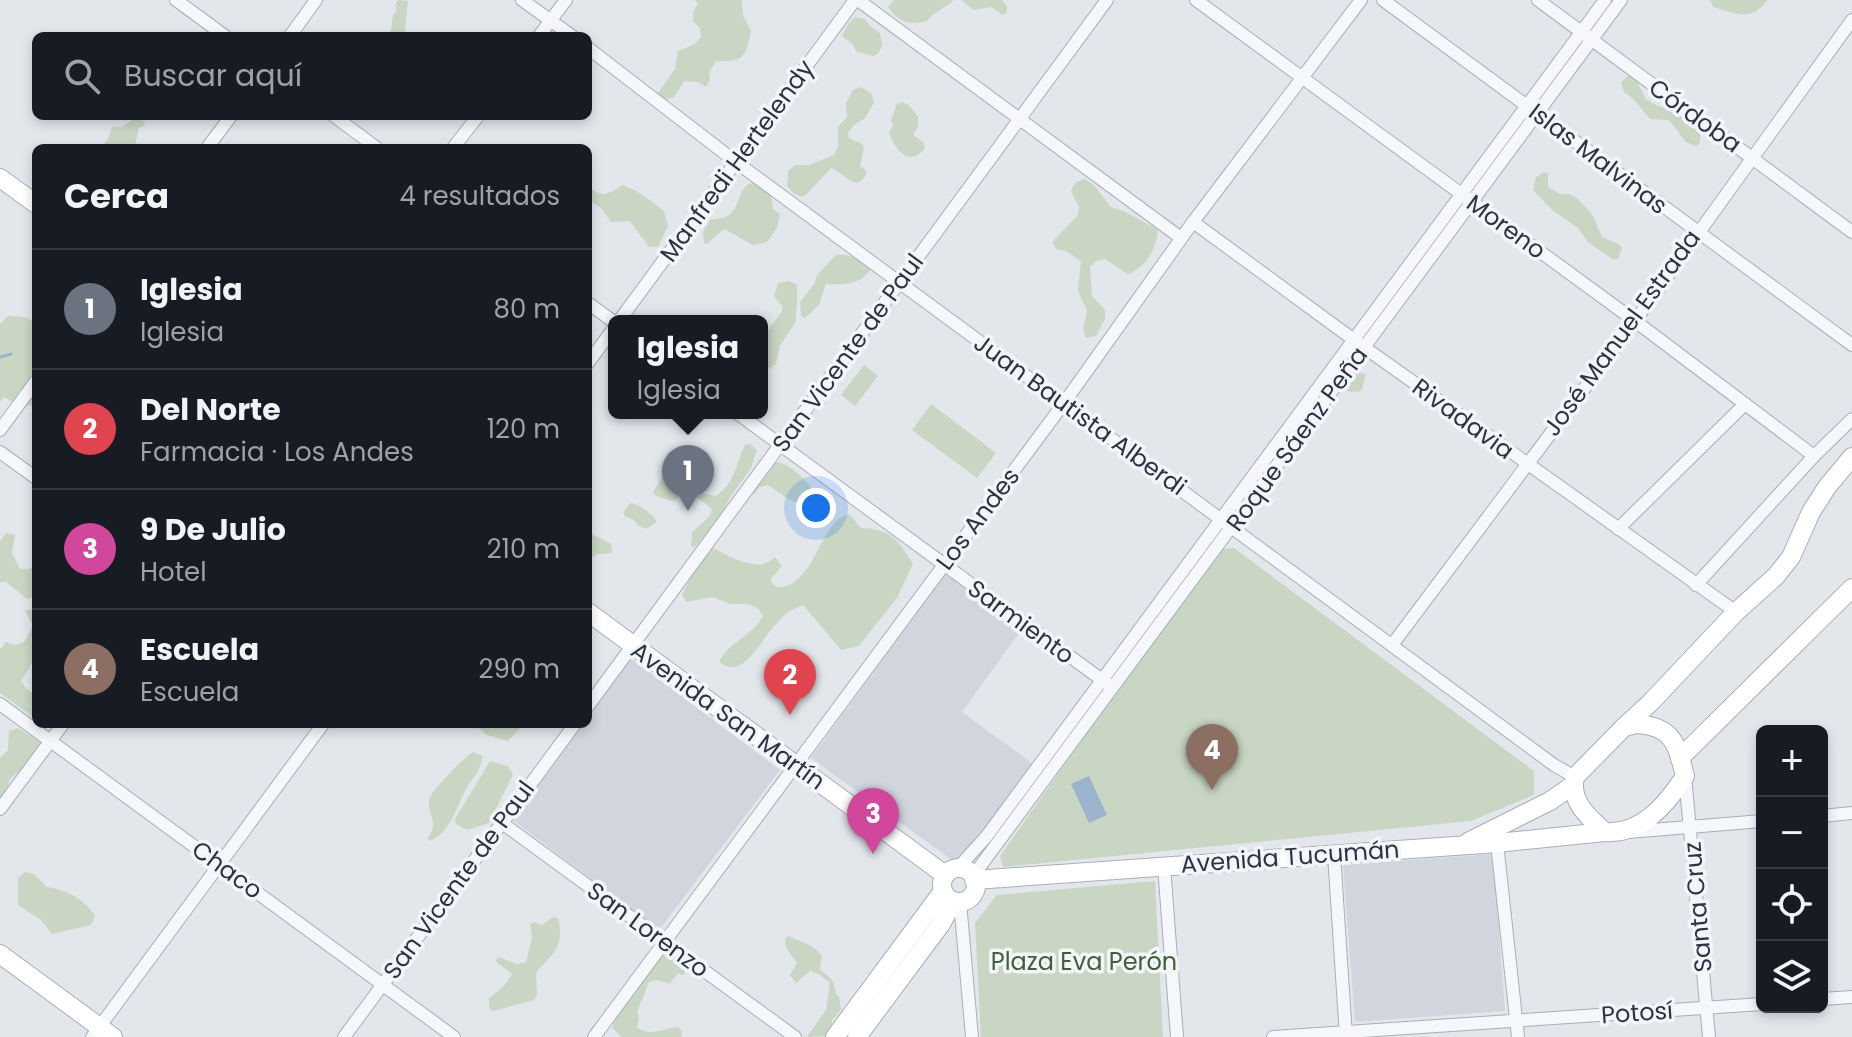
<!DOCTYPE html>
<html lang="es">
<head>
<meta charset="utf-8">
<style>
  :root { --surface:#171b24; --page:#242831; --text:#f1f3f6; --muted:#9ea1a6; --line:#363941; --accent:#d4455b }
  body { margin:0; font-family:Poppins,sans-serif; background:var(--page); color:var(--text) }
  .controls { position:absolute; right:24px; bottom:24px; display:grid; overflow:hidden; border-radius:12px; box-shadow:0 4px 12px #0003 }
  .controls button { width:72px; height:72px; display:grid; place-items:center; padding:0; border:0; border-bottom:2px solid var(--line); background:var(--surface); color:var(--text); font:40px sans-serif }
  .you { position:absolute; left:816px; top:508px; width:28px; height:28px; margin:-20px; border:6px solid #fff; border-radius:50%; background:#1a73e8; box-shadow:0 0 0 12px #1a73e833 }
  .badge { display:grid; place-items:center; width:52px; height:52px; border-radius:50%; background:var(--accent); color:#fff; font-size:26px; font-weight:700 }
  .pin { position:absolute; translate:-50% -66px; filter:drop-shadow(0 2px 4px #0008) }
  .pin::after { content:''; position:absolute; top:42px; width:28px; height:24px; background:inherit; clip-path:polygon(0 0,100% 0,50% 100%) }
  .popup { position:absolute; left:608px; top:315px; width:160px; height:104px; box-sizing:border-box; display:grid; place-content:center; border-radius:12px; background:var(--surface); filter:drop-shadow(0 2px 6px #0005); font-size:26px; white-space:nowrap; color:var(--muted) }
  .popup b { font-size:30px; color:var(--text) }
  .popup::after { content:''; position:absolute; left:50%; top:100%; margin-left:-16px; border:16px solid transparent; border-top-color:var(--surface) }
  .list { margin:0; padding:0; list-style:none }
  h2 { display:flex; justify-content:space-between; align-items:center; height:104px; margin:0; padding:0 32px; font-size:34px }
  h2 small { font-size:26px; font-weight:400; color:var(--muted) }
  .list li { display:grid; grid-template-columns:52px 1fr auto; gap:24px; align-items:center; box-sizing:border-box; height:120px; padding:0 32px; border-top:2px solid var(--line) }
  .list b { display:block; font-size:30px; white-space:nowrap }
  .list p { margin:0; font-size:26px; white-space:nowrap; color:var(--muted) }
  .list em { font-size:26px; font-style:normal; color:var(--muted) }
  .icon { flex:none; width:44px; height:44px; fill:none; stroke:currentColor; stroke-width:2; stroke-linecap:round; stroke-linejoin:round }
  .map { position:relative; flex:none; width:1852px; height:1037px; overflow:hidden }
  .search { position:absolute; background:var(--surface); box-shadow:0 4px 12px #0003; left:32px; top:32px; width:560px; height:88px; display:flex; align-items:center; gap:20px; box-sizing:border-box; padding:0 28px; border-radius:12px; color:var(--muted); font-size:30px }
  .panel { position:absolute; background:var(--surface); box-shadow:0 4px 12px #0003; left:32px; top:144px; width:560px; height:584px; border-radius:12px }
  .map>svg:first-child { display:block }
  .built { fill:#d1d6de }
  .green { fill:#c9d6c4 }
  .water { fill:#9db4cd }
  .lines { fill:none; stroke-linecap:round; stroke-linejoin:round }
  .stream { stroke:#9db4cd; stroke-width:3 }
  .street-casing { stroke:#a8aeb7; stroke-width:14 }
  .secondary-casing { stroke:#a8aeb7; stroke-width:20 }
  .street { stroke:#f6f7fa; stroke-width:12 }
  .secondary { stroke:#fff; stroke-width:18 }
  .labels { text-anchor:middle; stroke-width:7; stroke-linejoin:round; paint-order:stroke }
  .street-label { font-size:24px; fill:#2a3445; stroke:#f3f5f9 }
  .park-label { font-size:24px; fill:#3f6137; stroke:#f3f5f9 }
</style>
</head>
<body>
<div class="map">
<svg width="1852" height="1037" viewBox="0 0 1852 1037">
  <rect width="100%" height="100%" fill="#e3e7ec"/>
  <g class="built">
    <polygon points="945,574 1022,629 962,712 1033,764 959,865 811,758"/>
    <polygon points="631,658 780,770 659,930 510,818 581,724 588,724 588,715"/>
    <polygon points="1493,854 1505,1011 1355,1022 1343,865"/>
  </g>
  <g class="green">
    <polygon points="399,0 408,1 405,30 409,36 390,36 393,15 396,12 396,2"/>
    <path d="M695,0H742L743,15L751,31C745,57 745,62 716,61L709,73L710,80L706,87L698,82L684,81L674,97L665,100L658,93L675,69L678,51L695,44L701,37L700,28L693,21V12L698,4Z"/>
    <path d="M894,0H954C945,9 935,10 927,21C910,26 898,22 888,7Z"/>
    <polygon points="962,0 1002,0 1007,7 1007,12 1003,15 991,7 973,10"/>
    <path d="M1710,0H1768C1751,22 1736,14 1713,7Z"/>
    <path d="M855,17L865,19L871,27L879,32C883,41 884,51 874,56L857,52L853,45L842,36L848,24Z"/>
    <path d="M1628,76L1635,78L1646,99L1657,106L1670,109L1700,130V143L1696,146L1686,142L1669,120L1650,119C1642,109 1634,98 1624,92L1621,82Z"/>
    <path d="M861,87L872,94L874,103L865,118L853,126L848,133L849,138L862,144L864,148L860,166L867,172C857,196 844,172 831,168L806,195L802,197L793,193L787,186L788,171L795,165H809L834,155L838,146V127L847,117L846,103L853,90Z"/>
    <path d="M902,102L910,106L918,117V127L913,135L924,143L925,148C909,168 896,150 889,133L893,125L891,121L897,104Z"/>
    <polygon points="137,117 145,122 144,126 139,128 135,145 130,148 99,148 107,141 112,127 121,127"/>
    <polygon points="1544,172 1548,173 1548,187 1560,194 1570,194 1578,199 1592,214 1602,237 1620,245 1622,249 1618,259 1612,259 1588,242 1578,228 1552,210 1533,190 1536,177"/>
    <path d="M1084,179L1093,184L1111,207L1124,211L1158,230C1156,249 1147,267 1128,274L1105,259L1096,261L1090,267L1092,296L1105,310V319L1096,336L1086,338L1083,329L1087,311L1078,291L1081,261L1066,251L1056,249L1052,242L1078,215L1079,207L1071,191L1075,183Z"/>
    <path d="M751,183L760,185L771,194L773,209L780,214L777,228L767,242L753,245L724,229L707,244L704,243L703,232L710,220C716,218 724,219 729,215C741,206 737,189 751,183Z"/>
    <path d="M622,185C634,188 655,203 664,211L668,226L658,247H649L630,221L611,222L601,208L588,200V186C601,198 608,195 622,185Z"/>
    <path d="M836,255C851,254 859,258 871,268C862,285 844,285 826,284L819,305L805,318L801,316L800,302L814,284L817,275Z"/>
    <path d="M788,281L796,284C799,293 796,310 796,321L780,346L776,364L762,373V348L767,343L766,333L782,311V306L774,296L778,283Z"/>
    <polygon points="8,316 25,317 36,323 36,407 13,402 4,397 0,402 0,324"/>
    <polygon points="864,365 878,376 855,406 841,395"/>
    <polygon points="1358,371 1366,375 1361,391 1351,392 1342,389 1342,380 1348,373"/>
    <polygon points="931,404 996,453 977,478 912,430"/>
    <path d="M750,444L757,450L751,468L729,499L721,516L695,547L691,546L692,532L709,517L712,509L691,493L682,490L677,499L673,501L656,496L653,492L663,476L687,479L701,493L716,496C736,482 735,465 745,445Z"/>
    <path d="M776,462C789,464 804,477 811,488C800,518 783,492 767,485L758,488L755,494L751,490Z"/>
    <path d="M630,503C638,503 654,515 657,522L646,529L637,525L634,520L626,517L623,513Z"/>
    <path d="M849,514L861,528C890,529 898,539 913,564L897,598L859,646L841,650L804,606C767,610 752,687 719,662C728,642 753,636 763,616L758,608L748,604H730L713,597L686,602L682,594L695,570L713,548C731,557 758,574 775,557L782,566L770,580L776,587C816,589 818,521 849,514Z"/>
    <polygon points="6,533 15,535 12,553 20,569 29,569 36,565 36,597 27,599 6,582 0,582 0,541"/>
    <polygon points="590,533 611,544 612,553 598,554 588,560 588,534"/>
    <polygon points="1234,548 1534,771 1534,795 1471,821 1003,867 1000,856 1216,550"/>
    <polygon points="35,609 36,656 21,681 26,689 36,695 36,719 0,693 0,650 6,642 15,645 24,642 33,626 25,610"/>
    <polygon points="474,724 521,724 521,727 508,741 487,735"/>
    <polygon points="18,728 40,742 44,751 10,779 0,814 0,758 8,750 9,731"/>
    <path d="M473,752L482,756C482,769 475,774 469,784C457,803 452,832 430,841L428,838C440,819 427,817 429,800C431,791 466,755 473,752Z"/>
    <polygon points="490,761 508,766 513,774 489,823 467,830 456,824 455,819"/>
    <path d="M25,872L34,874L47,887C65,889 86,900 95,916L91,925L52,934L41,920L18,905V878Z"/>
    <polygon points="1155,881 1163,1037 981,1037 975,923 997,895"/>
    <path d="M553,917L558,918C565,948 553,952 536,973L537,994L534,1000L493,1011L489,1008V998L503,987L512,974L495,961L499,957L517,964L526,962L532,938L530,924L534,922L542,925Z"/>
    <path d="M789,936C804,944 811,942 822,956L820,969L833,981L836,994L839,997L841,1010L832,1020L831,1029L825,1036L807,1037L826,1010L830,983L819,974L810,971L796,983L790,975L797,963L786,948L785,938Z"/>
    <path d="M668,950L675,956L686,971L683,975L678,973L670,984L657,980L649,982L637,1012L639,1018L637,1027C648,1037 662,1029 678,1027L682,1031L681,1037H622L612,1028C618,1013 623,1001 636,993V989L663,952Z"/>
  </g>
  <polygon class="water" points="1089,776 1107,815 1089,823 1071,784"/>
  <g class="lines">
    <polyline class="stream" points="0,357 11,354"/>
    <g class="street-casing">
      <g id="street">
        <polyline points="176,0 225,36"/>
        <polyline points="522,0 572,36"/>
        <polyline points="858,0 1181,238"/>
        <polyline points="1196,0 1635,321 1814,456"/>
        <polyline points="1383,0 1852,345"/>
        <polyline points="1538,0 1852,232"/>
        <polyline points="290,36 316,0"/>
        <polyline points="539,36 566,0"/>
        <polyline points="588,48 736,162 1554,765 1575,777"/>
        <polyline points="334,116 377,148"/>
        <polyline points="207,148 231,116"/>
        <polyline points="453,148 478,116"/>
        <polyline points="1193,222 1354,340 1736,612"/>
        <polyline points="588,303 614,322"/>
        <polyline points="619,321 855,0"/>
        <polyline points="588,363 614,328"/>
        <polyline points="737,413 1109,685"/>
        <polyline points="0,430 36,381"/>
        <polyline points="0,452 36,478"/>
        <polyline points="1618,529 1745,404"/>
        <polyline points="1696,585 1814,456 1852,419"/>
        <polyline points="1392,645 1635,321 1852,20"/>
        <polyline points="0,704 454,1037"/>
        <polyline points="588,706 1107,0"/>
        <polyline points="1685,776 1709,1037"/>
        <polyline points="0,809 63,724"/>
        <polyline points="1822,816 1852,813"/>
        <polyline points="502,823 795,1037"/>
        <polyline points="1628,832 1762,821"/>
        <polyline points="1497,843 1518,1037"/>
        <polyline points="1334,854 1346,1037"/>
        <polyline points="1164,866 1177,1037"/>
        <polyline points="957,869 986,837 1605,0"/>
        <polyline points="973,876 1621,0"/>
        <polyline points="960,902 972,1037"/>
        <polyline points="1822,999 1852,997"/>
        <polyline points="92,1037 323,724"/>
        <polyline points="344,1037 575,724"/>
        <polyline points="594,1037 1064,403 1193,222 1361,0"/>
        <polyline points="1273,1037 1762,1004"/>
      </g>
    </g>
    <g class="secondary-casing">
      <g id="secondary">
        <polyline points="0,178 36,204"/>
        <polyline points="588,612 945,875"/>
        <path d="M1636,724C1673,726 1677,744 1685,776C1667,804 1641,835 1605,832C1589,818 1569,801 1575,777L1624,727Z"/>
        <polyline points="1624,727 1650,703 1736,612 1776,576 1791,557 1811,512 1827,487 1852,457"/>
        <polyline points="1680,758 1852,588"/>
        <polyline points="1468,842 1550,801 1572,786"/>
        <circle cx="959" cy="885" r="17"/>
        <polyline points="974,880 1497,843 1605,832"/>
        <polyline points="0,954 113,1037"/>
        <polyline points="835,1037 943,891"/>
        <polyline points="857,1037 941,924 953,902"/>
      </g>
    </g>
    <use href="#street" class="street"/>
    <use href="#secondary" class="secondary"/>
  </g>
  <g class="labels">
    <g class="street-label">
      <text transform="translate(1695 116) rotate(36)" y="8">Córdoba</text>
      <text transform="translate(1598 159) rotate(37)" y="8">Islas Malvinas</text>
      <text transform="translate(737 161) rotate(-54)" y="8">Manfredi Hertelendy</text>
      <text transform="translate(1506 227) rotate(36)" y="8">Moreno</text>
      <text transform="translate(1622 333) rotate(-54)" y="8">José Manuel Estrada</text>
      <text transform="translate(848 353) rotate(-54)" y="8">San Vicente de Paul</text>
      <text transform="translate(1080 415) rotate(36)" y="8">Juan Bautista Alberdi</text>
      <text transform="translate(1463 419) rotate(36)" y="8">Rivadavia</text>
      <text transform="translate(1297 439) rotate(-54)" y="8">Roque Sáenz Peña</text>
      <text transform="translate(978 519) rotate(-53)" y="8">Los Andes</text>
      <text transform="translate(1021 622) rotate(36)" y="8">Sarmiento</text>
      <text transform="translate(728 716) rotate(36)" y="8">Avenida San Martín</text>
      <text transform="translate(1290 857) rotate(-4)" y="8">Avenida Tucumán</text>
      <text transform="translate(227 870) rotate(36)" y="8">Chaco</text>
      <text transform="translate(459 880) rotate(-54)" y="8">San Vicente de Paul</text>
      <text transform="translate(1698 907) rotate(-95)" y="8">Santa Cruz</text>
      <text transform="translate(648 930) rotate(36)" y="8">San Lorenzo</text>
      <text transform="translate(1637 1013) rotate(-4)" y="8">Potosí</text>
    </g>
    <g class="park-label">
      <text x="1084" y="970">Plaza Eva Perón</text>
    </g>
  </g>
</svg>
<div class="controls">
<button>+</button>
<button>−</button>
<button><svg class="icon" aria-label="locate" viewBox="0 0 24 24"><circle cx="12" cy="12" r="6"/><path d="M12 2v4M12 18v4M2 12h4M18 12h4"/></svg></button>
<button><svg class="icon" aria-label="layers" viewBox="0 0 24 24"><path d="M12 4l9 5-9 5-9-5zM3 14l9 5 9-5"/></svg></button>
</div>
<div class="you"></div>
<div class="pin badge" style="left:688px;top:511px;background:#6b7280">1</div>
<div class="popup"><b>Iglesia</b>Iglesia</div>
<div class="pin badge" style="left:790px;top:715px;background:#e0444e">2</div>
<div class="pin badge" style="left:873px;top:854px;background:#d1479c">3</div>
<div class="pin badge" style="left:1212px;top:790px;background:#8d6e63">4</div>
<div class="search"><svg class="icon" aria-label="search" viewBox="0 0 24 24"><circle cx="10" cy="10" r="6"/><path d="M15 15l6 6"/></svg>Buscar aquí</div>
<section class="panel">
<h2>Cerca<small>4 resultados</small></h2>
<ul class="list">
<li><span class="badge" style="background:#6b7280">1</span><div><b>Iglesia</b><p>Iglesia</p></div><em>80 m</em></li>
<li><span class="badge" style="background:#e0444e">2</span><div><b>Del Norte</b><p>Farmacia · Los Andes</p></div><em>120 m</em></li>
<li><span class="badge" style="background:#d1479c">3</span><div><b>9 De Julio</b><p>Hotel</p></div><em>210 m</em></li>
<li><span class="badge" style="background:#8d6e63">4</span><div><b>Escuela</b><p>Escuela</p></div><em>290 m</em></li>
</ul>
</section>
</div>
</body>
</html>
